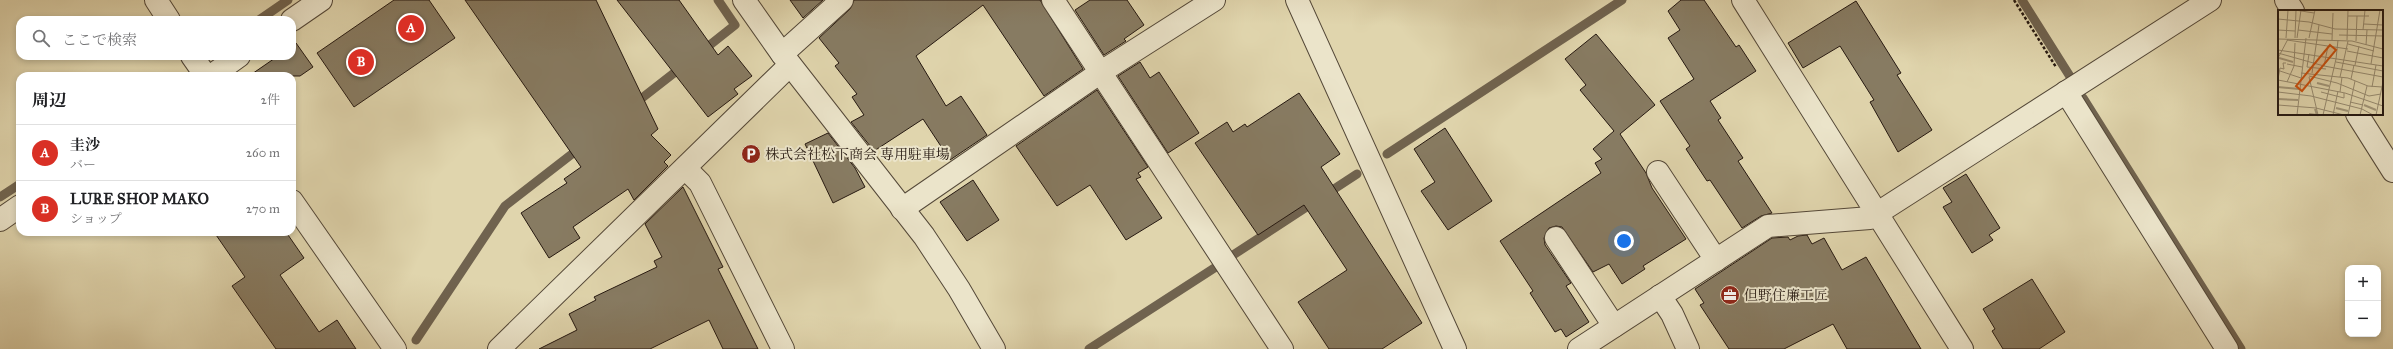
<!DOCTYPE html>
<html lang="ja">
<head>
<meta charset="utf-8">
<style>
  :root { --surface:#fff; --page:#f2f2f2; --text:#202124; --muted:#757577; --line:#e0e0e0; --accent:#d93025 }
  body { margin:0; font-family:"IM FELL Great Primer","Noto Serif JP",serif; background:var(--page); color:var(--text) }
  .controls { position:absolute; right:12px; bottom:12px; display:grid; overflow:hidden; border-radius:8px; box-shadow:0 2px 6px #0003 }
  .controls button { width:36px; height:36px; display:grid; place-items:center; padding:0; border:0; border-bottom:1px solid var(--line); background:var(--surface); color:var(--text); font:20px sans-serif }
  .you { position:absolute; left:1624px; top:241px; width:14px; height:14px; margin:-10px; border:3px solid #fff; border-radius:50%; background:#1a73e8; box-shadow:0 0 0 6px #1a73e833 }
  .badge { display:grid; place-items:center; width:26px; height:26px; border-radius:50%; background:var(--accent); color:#fff; font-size:13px; font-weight:700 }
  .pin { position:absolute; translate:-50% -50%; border:2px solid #fff; box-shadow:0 1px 4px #0006 }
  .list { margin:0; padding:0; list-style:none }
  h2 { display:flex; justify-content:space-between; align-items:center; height:52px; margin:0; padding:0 16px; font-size:17px }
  h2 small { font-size:13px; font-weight:400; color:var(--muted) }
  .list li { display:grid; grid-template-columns:26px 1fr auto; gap:12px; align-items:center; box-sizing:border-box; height:56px; padding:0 16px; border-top:1px solid var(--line) }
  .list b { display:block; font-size:15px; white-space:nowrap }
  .list p { margin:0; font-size:13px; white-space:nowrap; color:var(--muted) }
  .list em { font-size:13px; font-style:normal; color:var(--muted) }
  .icon { flex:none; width:22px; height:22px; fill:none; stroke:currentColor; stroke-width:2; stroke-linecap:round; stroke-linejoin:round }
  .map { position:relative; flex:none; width:2393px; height:349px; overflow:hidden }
  .search { position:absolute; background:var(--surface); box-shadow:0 2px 6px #0003; left:16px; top:16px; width:280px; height:44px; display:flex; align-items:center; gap:10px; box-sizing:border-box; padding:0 14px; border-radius:12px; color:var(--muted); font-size:15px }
  .panel { position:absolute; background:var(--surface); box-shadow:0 2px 6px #0003; left:16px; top:72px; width:280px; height:164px; border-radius:12px }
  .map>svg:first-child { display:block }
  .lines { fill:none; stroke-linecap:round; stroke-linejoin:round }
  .stream { stroke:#70634f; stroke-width:9 }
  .building { fill:#877b62; stroke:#261911 }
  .minor-casing { stroke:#544838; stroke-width:24 }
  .tertiary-casing { stroke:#544838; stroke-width:24 }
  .path { stroke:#261911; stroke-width:2.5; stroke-dasharray:3 2; stroke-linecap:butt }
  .minor { stroke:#ebe4ca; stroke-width:22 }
  .tertiary { stroke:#ebe4ca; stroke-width:22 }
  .labels { text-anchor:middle; stroke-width:4; stroke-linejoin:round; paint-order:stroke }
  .poi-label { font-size:14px; fill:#261911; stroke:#ebe4ca; text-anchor:start }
  .inset-river { fill:none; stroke:#a19578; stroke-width:2 }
  .inset-road { fill:none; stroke:#968a6f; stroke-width:1 }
  .view { fill:#cb4f0d; fill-opacity:0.15; stroke:#cb4f0d; stroke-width:2 }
  .inset-edge { fill:none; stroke:#261911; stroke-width:2 }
</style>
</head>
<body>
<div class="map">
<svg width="2393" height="349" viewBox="0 0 2393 349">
  <rect width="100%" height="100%" fill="#e0d5ad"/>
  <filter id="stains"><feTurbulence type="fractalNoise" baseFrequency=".005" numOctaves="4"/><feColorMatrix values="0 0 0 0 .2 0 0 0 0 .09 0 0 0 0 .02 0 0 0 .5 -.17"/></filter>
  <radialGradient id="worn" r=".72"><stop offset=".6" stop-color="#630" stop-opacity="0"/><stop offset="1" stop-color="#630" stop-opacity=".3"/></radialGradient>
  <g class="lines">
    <g class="stream">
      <polyline points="2022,0 2071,78"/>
      <polyline points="259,20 288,0"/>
      <polyline points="701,52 735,25 718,0"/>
      <polyline points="2083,98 2241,349"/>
      <polyline points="633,105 683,66"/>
      <polyline points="1387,154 1622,0"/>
      <polyline points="0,197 20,184"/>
      <polyline points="1230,257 1357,174"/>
      <polyline points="416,340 505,206 581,147"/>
      <polyline points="1089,349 1219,265"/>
    </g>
  </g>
  <g class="building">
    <polygon points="394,0 429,0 455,38 354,107 317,53"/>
    <polygon points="465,0 596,0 658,129 651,135 671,155 664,162 668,166 634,200 628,189 573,227 580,238 549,258 521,213 567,183 564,179 581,167"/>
    <polygon points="617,0 679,0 718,55 728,46 752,76 734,89 738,94 708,117"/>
    <polygon points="790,0 823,0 803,18"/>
    <polygon points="854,0 1040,0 1083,69 1044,96 983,5 916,56 946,106 961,96 987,135 950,160 923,119 874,151 851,122 864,115 852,97 857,94 835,66 839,63 819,38 850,9"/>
    <polygon points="1090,0 1127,0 1144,25 1124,39 1126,41 1104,55 1075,10"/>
    <polygon points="1681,0 1704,0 1736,47 1739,45 1756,71 1710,101 1721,118 1718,120 1743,158 1738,161 1772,213 1761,216 1742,228 1710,180 1707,181 1686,149 1690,146 1660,101 1694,79 1668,38 1680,30 1668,11"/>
    <polygon points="1856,1 1901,73 1897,75 1932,130 1898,152 1870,102 1874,100 1840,46 1803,68 1788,43"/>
    <polygon points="1596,34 1655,105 1620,134 1646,173 1652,188 1686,239 1643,266 1645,269 1622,284 1609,264 1593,272 1562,227 1556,226 1549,228 1544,238 1545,245 1571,283 1566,286 1589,322 1566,337 1561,329 1555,332 1530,293 1533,291 1500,241 1601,173 1595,163 1602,159 1593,149 1614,131 1580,90 1586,85 1565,59"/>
    <polygon points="296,43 313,67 300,76 249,76 278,56 292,56 292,46"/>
    <polygon points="1140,62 1150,78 1159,72 1199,133 1168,153 1118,76"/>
    <polygon points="1097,90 1148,167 1138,173 1141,177 1136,179 1162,218 1126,240 1090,185 1057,206 1016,146"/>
    <polygon points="1299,93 1340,154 1321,167 1422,323 1382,349 1329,349 1298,302 1347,270 1304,205 1258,235 1195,143 1227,122 1233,132 1245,124 1247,127"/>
    <polygon points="1445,128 1492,201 1448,230 1421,191 1435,182 1414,149"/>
    <polygon points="828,133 855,168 865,187 833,203 805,144"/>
    <polygon points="1966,174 2000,228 1989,235 1993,240 1972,253 1943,207 1952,202 1943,188"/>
    <polygon points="973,180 999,220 967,241 940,202"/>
    <polygon points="683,187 723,267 718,269 758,349 723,349 709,320 650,349 539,349 577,330 569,314 596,300 594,297 657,267 654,261 662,257 645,224"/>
    <polygon points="214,232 286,232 304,258 280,275 319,332 337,320 356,349 276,349 232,286 245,277"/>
    <polygon points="1807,235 1812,244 1824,238 1842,270 1866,257 1921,349 1847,349 1833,324 1784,349 1729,349 1700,305 1704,303 1695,289 1772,238 1788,237 1790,240 1798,236"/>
    <polygon points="2032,279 2065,332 2039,349 2003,349 1992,331 1995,329 1983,309"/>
  </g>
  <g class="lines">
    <g class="minor-casing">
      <g id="minor">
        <polyline points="744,0 782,54 924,236 959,289 994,349"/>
        <polyline points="1053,0 1282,349"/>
        <polyline points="1297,0 1455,349"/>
        <polyline points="1743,0 1962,349"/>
        <polyline points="2286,0 2293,11"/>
        <polyline points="782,54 842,0"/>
        <polyline points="2066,92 2227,349"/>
        <polyline points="2357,114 2393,171"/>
        <polyline points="685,168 700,183 783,349"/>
        <polyline points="1658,172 1716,260"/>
        <polyline points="902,209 1101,72 1214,0"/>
        <polyline points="1556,238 1614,326"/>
        <polyline points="1660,296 1672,314 1688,349"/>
        <polyline points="499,349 790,65"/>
        <polyline points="1579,349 1768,226 1870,218 2210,0"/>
      </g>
    </g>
    <g class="tertiary-casing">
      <g id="tertiary">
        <polyline points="156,0 169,20"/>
        <polyline points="292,20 321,0"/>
        <polyline points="192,56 206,76"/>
        <polyline points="211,76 239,56"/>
        <polyline points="292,201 395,349"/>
        <polyline points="0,220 20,206"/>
      </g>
    </g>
    <polyline class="path" points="2014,0 2056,67"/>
    <use href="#minor" class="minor"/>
    <use href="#tertiary" class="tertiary"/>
  </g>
  <defs>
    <g id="parking-disc" transform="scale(1)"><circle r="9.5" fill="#8f2418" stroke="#ebe4ca"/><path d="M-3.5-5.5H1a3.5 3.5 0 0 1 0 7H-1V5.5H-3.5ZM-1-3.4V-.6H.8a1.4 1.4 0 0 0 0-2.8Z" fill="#fff"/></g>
    <g id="office-disc" transform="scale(1)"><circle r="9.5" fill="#8f2418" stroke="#ebe4ca"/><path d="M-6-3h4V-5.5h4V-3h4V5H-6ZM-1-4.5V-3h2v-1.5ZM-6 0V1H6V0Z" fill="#fff"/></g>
  </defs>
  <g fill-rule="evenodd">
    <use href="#parking-disc" x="751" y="154"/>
    <use href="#office-disc" x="1730" y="295"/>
  </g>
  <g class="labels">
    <g class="poi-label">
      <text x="765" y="159">株式会社松下商会 専用駐車場</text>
      <text x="1744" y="300">但野住廉工匠</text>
    </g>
  </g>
  <g transform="translate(2278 10)">
    <rect width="105" height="105" fill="#e0d5ad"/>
    <path class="inset-river" d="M1,48L15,52M39,73L51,76M0,77L21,79M0,89L20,90M86,95L98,100M58,98L70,101M31,104L39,105L37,99"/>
    <path class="inset-road" d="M17,0L36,3M70,6H91M0,9L31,12L57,19L105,20M86,14L105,15M0,20L17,21M20,20L54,24M85,20L87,0M61,25L105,26M8,28L10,0M17,28L18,0M19,28L23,0M31,28L37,0M0,29L74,31L105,39M9,30L70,39M54,30L55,3M69,30L70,0M78,31L79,6M70,34L96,41M88,35L89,20M0,40L105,56M69,41L105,48M0,43L46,56L105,67M31,44L29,57L48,59M0,48L10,29M58,52L105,61M9,54L24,57M93,54L102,0M77,55L81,36M46,56L50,36M2,61L23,68M23,63L70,68L90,76L104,77M34,63L41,15M31,66L59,73L91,86L103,84M31,67L40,105M62,67L70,31M0,69L2,58L6,59L5,53H8M73,69L76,55M0,70L67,83L105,96M9,72L16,56L17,33M94,77L98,55M0,82L33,86L84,99M43,82L66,88V83M62,82L64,67M72,92L85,95M0,95L38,98L66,105M84,99L95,105M19,105L28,28M45,105L58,49L60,30M55,105L60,81M70,105L77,71M82,105L89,76M98,105L105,72"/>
    <path class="view" d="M52,35L58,40L24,81L18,76Z"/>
    <rect width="105" height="105" class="inset-edge"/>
  </g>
  <rect width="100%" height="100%" filter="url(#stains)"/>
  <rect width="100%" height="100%" fill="url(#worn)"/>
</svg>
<div class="controls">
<button>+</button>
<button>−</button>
</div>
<div class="you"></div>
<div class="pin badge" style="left:411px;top:28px">A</div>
<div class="pin badge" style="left:361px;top:62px">B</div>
<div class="search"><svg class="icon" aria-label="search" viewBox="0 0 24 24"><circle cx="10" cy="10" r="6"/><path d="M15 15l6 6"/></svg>ここで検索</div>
<section class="panel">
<h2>周辺<small>2件</small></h2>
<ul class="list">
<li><span class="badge">A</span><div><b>圭沙</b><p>バー</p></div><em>260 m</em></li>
<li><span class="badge">B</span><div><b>LURE SHOP MAKO</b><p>ショップ</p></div><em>270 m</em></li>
</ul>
</section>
</div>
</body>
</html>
